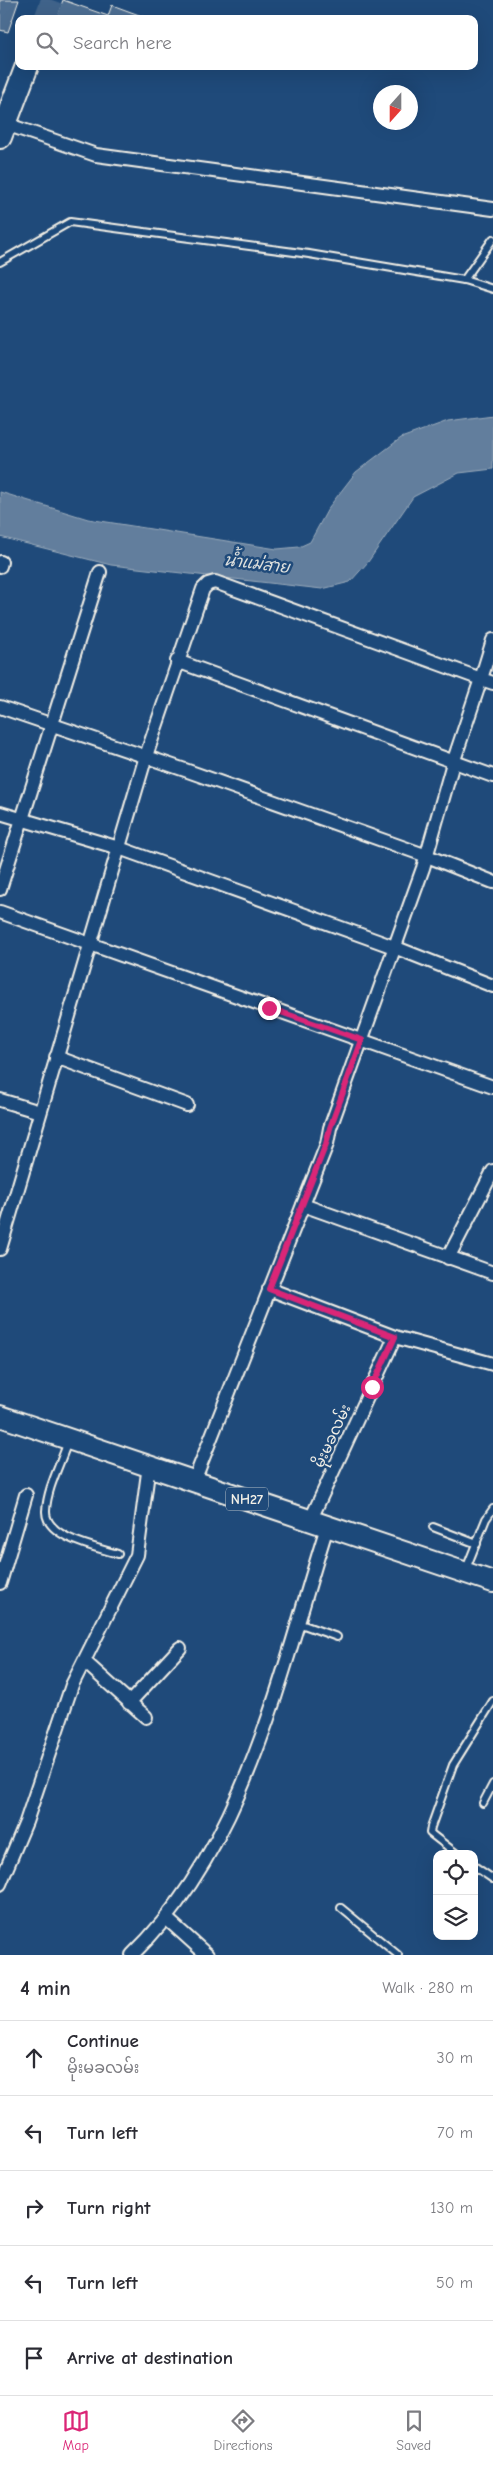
<!DOCTYPE html>
<html lang="en">
<head>
<meta charset="utf-8">
<style>
  :root { --surface:#fff; --page:#f2f2f3; --text:#2b2b33; --muted:#7c7c81; --line:#e1e1e2; --accent:#db2777 }
  body { margin:0; font-family:"Comic Neue","Noto Sans Myanmar","Playpen Sans Thai",sans-serif; background:var(--page); color:var(--text) }
  .controls { position:absolute; right:15px; bottom:15px; display:grid; overflow:hidden; border-radius:10px; box-shadow:0 5px 20px #0002 }
  .controls button { width:45px; height:45px; display:grid; place-items:center; padding:0; border:0; border-bottom:1px solid var(--line); background:var(--surface); color:var(--text); font:25px sans-serif }
  .compass { position:absolute; left:373px; top:85px; width:45px; height:45px; border-radius:50%; background:var(--surface); box-shadow:0 5px 20px #0002; rotate:201deg }
  .stop { position:absolute; width:15px; height:15px; margin:-11px; border:4px solid #db2777; border-radius:50%; background:#fff }
  .stop.end { background:#db2777; border-color:#fff; box-shadow:0 1px 5px #0008 }
  .list { margin:0; padding:0; list-style:none }
  h2 { display:flex; justify-content:space-between; align-items:center; height:65px; margin:0; padding:0 20px; font-size:21px }
  h2 small { font-size:16px; font-weight:400; color:var(--muted) }
  .list li { display:grid; grid-template-columns:32px 1fr auto; gap:15px; align-items:center; box-sizing:border-box; height:75px; padding:0 20px; border-top:1px solid var(--line) }
  .list b { display:block; font-size:19px; white-space:nowrap }
  .list p { margin:0; font-size:16px; white-space:nowrap; color:var(--muted) }
  .list em { font-size:16px; font-style:normal; color:var(--muted) }
  .icon { flex:none; width:28px; height:28px; fill:none; stroke:currentColor; stroke-width:2; stroke-linecap:round; stroke-linejoin:round }
  .map { position:relative; flex:none; width:493px; height:1955px; overflow:hidden }
  .search { position:absolute; background:var(--surface); box-shadow:0 5px 20px #0002; left:15px; right:15px; top:15px; height:55px; display:flex; align-items:center; gap:12px; box-sizing:border-box; padding:0 18px; border-radius:10px; color:var(--muted); font-size:19px }
  .sheet { height:440px; background:var(--surface) }
  nav { display:flex; justify-content:space-around; align-items:center; box-sizing:border-box; height:70px; border-top:1px solid var(--line); background:var(--surface); font-size:14px; color:var(--muted) }
  nav a { display:grid; justify-items:center; gap:2px }
  nav .on { color:var(--accent) }
  .map>svg:first-child { display:block }
  .water { fill:#627e9d; stroke:#9cacbb }
  .building { fill:#4d6e92; stroke:#f4f1e8 }
  .lines { fill:none; stroke-linecap:round; stroke-linejoin:round }
  .highway-tunnel { stroke:#3f638a; stroke-width:22; stroke-dasharray:22 11; stroke-linecap:butt }
  .lane-casing { stroke:#f4f1e8; stroke-width:10 }
  .street-casing { stroke:#f4f1e8; stroke-width:16 }
  .primary-casing { stroke:#f4f1e8; stroke-width:24 }
  .highway-casing { stroke:#f4f1e8; stroke-width:26 }
  .lane { stroke:#1f4a7a; stroke-width:6 }
  .street { stroke:#1f4a7a; stroke-width:12 }
  .primary { stroke:#1f4a7a; stroke-width:20 }
  .highway { stroke:#1f4a7a; stroke-width:22 }
  .route { stroke:#db2777; stroke-width:6 }
  .labels { text-anchor:middle; stroke-width:5; stroke-linejoin:round; paint-order:stroke }
  .shield { fill:#1f4a7a; stroke:#b4bfc7; stroke-width:1 }
  .shield-label { font-size:14px; font-weight:bold; fill:#f4f1e8 }
  .street-label { font-size:15px; fill:#f4f1e8; stroke:#1f4a7a }
  .water-label { font-size:16px; font-style:italic; fill:#dee0dd; stroke:#1f4a7a }
</style>
</head>
<body>
<div class="map">
<svg width="493" height="1955" viewBox="0 0 493 1955">
  <rect width="100%" height="100%" fill="#1f4a7a"/>
  <filter id="ink" filterUnits="userSpaceOnUse"><feTurbulence type="fractalNoise" baseFrequency=".02" numOctaves="2"/><feDisplacementMap in="SourceGraphic" scale="10" xChannelSelector="R" yChannelSelector="G"/><feConvolveMatrix kernelMatrix="1 2 1 2 8 2 1 2 1" color-interpolation-filters="sRGB"/></filter>
  <g filter="url(#ink)">
    <polygon class="water" points="493,415 493,469 459,473 413,497 368,562 350,582 322,589 111,565 0,537 0,492 88,519 277,549 299,547 310,542 329,507 356,472 401,438 448,421"/>
    <g class="building">
      <polygon points="0,0 19,0 8,32 0,30"/>
      <polygon points="63,0 108,16 112,5 150,19 56,19"/>
    </g>
    <g class="lines">
      <polyline class="highway-tunnel" points="45,19 52,0"/>
      <g class="lane-casing">
        <g id="lane">
          <polyline points="0,262 70,222 309,254 464,280 493,289"/>
          <polyline points="464,280 493,239"/>
          <path d="M68,1441C61,1463 47,1488 46,1511C45,1538 99,1548 118,1554"/>
          <polyline points="433,1527 477,1544"/>
          <polyline points="466,1569 486,1519 493,1509"/>
          <polyline points="298,1623 337,1637"/>
          <polyline points="483,1803 493,1784"/>
          <polyline points="457,1854 430,1833 431,1827 453,1765 493,1701"/>
          <polyline points="474,1866 493,1879"/>
          <polyline points="341,1908 398,1955"/>
        </g>
      </g>
      <g class="street-casing">
        <g id="street">
          <polyline points="0,122 96,155 493,209"/>
          <polyline points="0,566 1,562"/>
          <polyline points="493,640 481,679 493,683"/>
          <polyline points="177,661 493,776"/>
          <polyline points="0,707 185,770 427,856 493,882"/>
          <polyline points="0,813 119,848 394,947 493,986"/>
          <polyline points="0,889 100,572"/>
          <polyline points="0,912 493,1087"/>
          <polyline points="56,1057 187,1105"/>
          <polyline points="0,1100 40,1112"/>
          <polyline points="303,1205 493,1273"/>
          <polyline points="0,1249 146,756 203,589 208,584 215,582 481,679 453,763 423,868 330,1128 327,1144 194,1481"/>
          <polyline points="448,1258 493,1171"/>
          <polyline points="269,1289 395,1337 493,1364"/>
          <polyline points="310,1521 395,1337"/>
          <polyline points="0,1583 26,1495"/>
          <polyline points="85,1662 146,1717"/>
          <polyline points="129,1703 180,1648"/>
          <polyline points="0,1884 26,1822 72,1685 137,1555 149,1465"/>
          <polyline points="166,1918 207,1955"/>
          <path d="M132,1955C246,1845 281,1672 327,1527"/>
        </g>
      </g>
      <g class="primary-casing">
        <polyline id="primary" points="0,1416 493,1582"/>
      </g>
      <g class="highway-casing">
        <polyline id="highway" points="0,137 27,66"/>
      </g>
      <use href="#lane" class="lane"/>
      <use href="#street" class="street"/>
      <use href="#primary" class="primary"/>
      <use href="#highway" class="highway"/>
    </g>
  </g>
  <g class="lines" filter="url(#ink)">
    <polyline class="route" points="269,1008 362,1040 330,1128 326,1144 269,1289 395,1337 372,1387"/>
  </g>
  <g class="labels">
    <rect class="shield" x="226" y="1487.5" width="42" height="23" rx="4"/>
    <g class="shield-label">
      <text x="247" y="1504">NH27</text>
    </g>
    <g class="street-label">
      <text transform="translate(332 1436) rotate(-65)" y="5">မိုးမခလမ်း</text>
    </g>
    <g class="water-label">
      <text transform="translate(257 563) rotate(7)" y="6">น้ำแม่สาย</text>
    </g>
  </g>
</svg>
<div class="controls">
<button><svg class="icon" aria-label="locate" viewBox="0 0 24 24"><circle cx="12" cy="12" r="6"/><path d="M12 2v4M12 18v4M2 12h4M18 12h4"/></svg></button>
<button><svg class="icon" aria-label="layers" viewBox="0 0 24 24"><path d="M12 4l9 5-9 5-9-5zM3 14l9 5 9-5"/></svg></button>
</div>
<svg class="compass" viewBox="-18 -18 36 36"><path d="M0-13l5 13h-10z" fill="#e53935"/><path d="M0 13l5-13h-10z" fill="#7c7c81"/></svg>
<div class="stop" style="left:372px;top:1387px"></div>
<div class="stop end" style="left:269px;top:1008px"></div>
<div class="search"><svg class="icon" aria-label="search" viewBox="0 0 24 24"><circle cx="10" cy="10" r="6"/><path d="M15 15l6 6"/></svg>Search here</div>
</div>
<section class="sheet">
<h2>4 min<small>Walk · 280 m</small></h2>
<ul class="list">
<li><svg class="icon" aria-label="ahead" viewBox="0 0 24 24"><path d="M12 20V5M6 11l6-6 6 6"/></svg><div><b>Continue</b><p>မိုးမခလမ်း</p></div><em>30 m</em></li>
<li><svg class="icon" aria-label="left" viewBox="0 0 24 24"><path d="M17 20v-9H6M10 6l-5 5 5 5"/></svg><div><b>Turn left</b></div><em>70 m</em></li>
<li><svg class="icon" aria-label="right" viewBox="0 0 24 24"><path d="M7 20v-9h11M14 6l5 5-5 5"/></svg><div><b>Turn right</b></div><em>130 m</em></li>
<li><svg class="icon" aria-label="left" viewBox="0 0 24 24"><path d="M17 20v-9H6M10 6l-5 5 5 5"/></svg><div><b>Turn left</b></div><em>50 m</em></li>
<li><svg class="icon" aria-label="arrive" viewBox="0 0 24 24"><path d="M6 21V4h12l-3 4 3 4H6"/></svg><div><b>Arrive at destination</b></div></li>
</ul>
</section>
<nav>
<a class="on"><svg class="icon" aria-label="map" viewBox="0 0 24 24"><path d="M3 6l6-2 6 2 6-2v14l-6 2-6-2-6 2zM9 4v14M15 6v14"/></svg>Map</a>
<a><svg class="icon" aria-label="directions" viewBox="0 0 24 24"><path d="M12 3l9 9-9 9-9-9zM9 14v-3h6M13 9l2 2-2 2"/></svg>Directions</a>
<a><svg class="icon" aria-label="saved" viewBox="0 0 24 24"><path d="M7 4h10v16l-5-4-5 4z"/></svg>Saved</a>
</nav>
</body>
</html>
